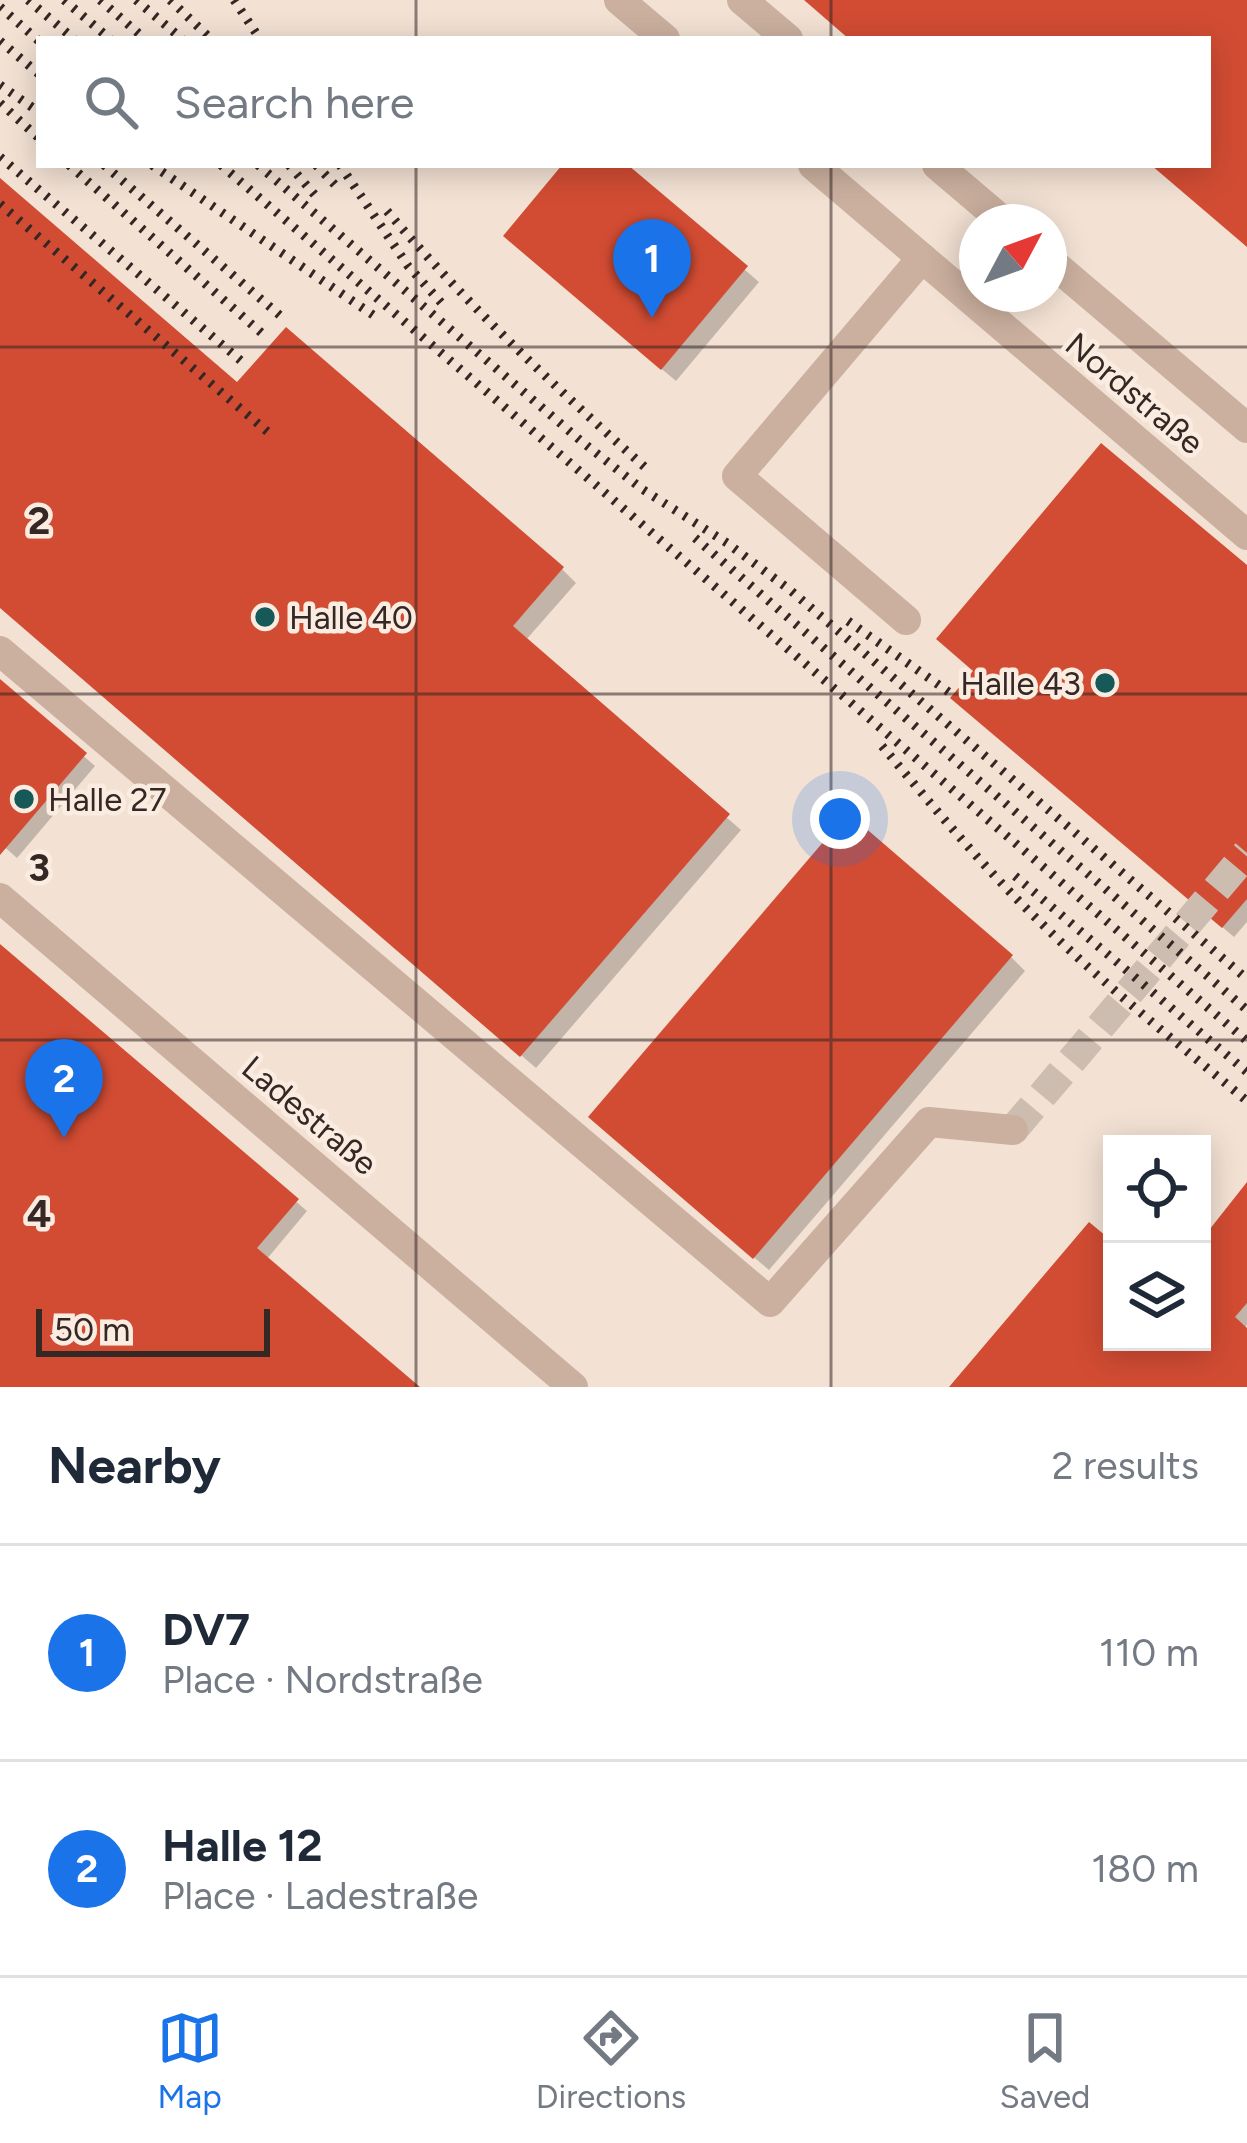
<!DOCTYPE html>
<html lang="en">
<head>
<meta charset="utf-8">
<style>
  :root { --surface:#fff; --page:#f2f2f3; --text:#1f2937; --muted:#747a83; --line:#e0e1e3; --accent:#1a73e8 }
  body { margin:0; font-family:Figtree,sans-serif; background:var(--page); color:var(--text) }
  .controls { position:absolute; right:36px; bottom:36px; display:grid; overflow:hidden; border-radius:0px; box-shadow:0 6px 30px #0003 }
  .controls button { width:108px; height:108px; display:grid; place-items:center; padding:0; border:0; border-bottom:3px solid var(--line); background:var(--surface); color:var(--text); font:60px sans-serif }
  .compass { position:absolute; left:959px; top:204px; width:108px; height:108px; border-radius:50%; background:var(--surface); box-shadow:0 6px 30px #0003; rotate:49deg }
  .scale { position:absolute; left:36px; bottom:30px; width:234px; box-sizing:border-box; padding-left:12px; border:6px solid #342724; border-top:0; font-size:33px; line-height:42px; white-space:nowrap; color:#342724; -webkit-text-stroke:9px #faece0; paint-order:stroke }
  .you { position:absolute; left:840px; top:819px; width:42px; height:42px; margin:-30px; border:9px solid #fff; border-radius:50%; background:#1a73e8; box-shadow:0 0 0 18px #1a73e833 }
  .badge { display:grid; place-items:center; width:78px; height:78px; border-radius:50%; background:var(--accent); color:#fff; font-size:39px; font-weight:700 }
  .pin { position:absolute; translate:-50% -99px; filter:drop-shadow(0 3px 6px #0008) }
  .pin::after { content:''; position:absolute; top:63px; width:42px; height:36px; background:inherit; clip-path:polygon(0 0,100% 0,50% 100%) }
  .list { margin:0; padding:0; list-style:none }
  h2 { display:flex; justify-content:space-between; align-items:center; height:156px; margin:0; padding:0 48px; font-size:51px }
  h2 small { font-size:39px; font-weight:400; color:var(--muted) }
  .list li { display:grid; grid-template-columns:78px 1fr auto; gap:36px; align-items:center; box-sizing:border-box; height:216px; padding:0 48px; border-top:3px solid var(--line) }
  .list b { display:block; font-size:45px; white-space:nowrap }
  .list p { margin:0; font-size:39px; white-space:nowrap; color:var(--muted) }
  .list em { font-size:39px; font-style:normal; color:var(--muted) }
  .icon { flex:none; width:66px; height:66px; fill:none; stroke:currentColor; stroke-width:2; stroke-linecap:round; stroke-linejoin:round }
  .map { position:relative; flex:none; width:1247px; height:1387px; overflow:hidden }
  .search { position:absolute; background:var(--surface); box-shadow:0 6px 30px #0003; left:36px; right:36px; top:36px; height:132px; display:flex; align-items:center; gap:30px; box-sizing:border-box; padding:0 42px; border-radius:0px; color:var(--muted); font-size:45px }
  .sheet { height:588px; background:var(--surface) }
  nav { display:flex; justify-content:space-around; align-items:center; box-sizing:border-box; height:168px; border-top:3px solid var(--line); background:var(--surface); font-size:33px; color:var(--muted) }
  nav a { display:grid; justify-items:center; gap:6px }
  nav .on { color:var(--accent) }
  .map>svg:first-child { display:block }
  .shadow { fill:#0003 }
  .building { fill:#d24c33 }
  .lines { fill:none; stroke-linecap:round; stroke-linejoin:round }
  .minor-tunnel { stroke:#cdbdb1; stroke-width:30; stroke-dasharray:30 15; stroke-linecap:butt }
  .minor { stroke:#cbb09f; stroke-width:30 }
  .rail { stroke:#342724; stroke-width:9; stroke-dasharray:3 9; stroke-linecap:butt }
  .grid { fill:none; stroke:#342724; stroke-width:3; stroke-opacity:0.55 }
  .poi-dot { fill:#165958; stroke:#faece0; stroke-width:4.5 }
  .labels { text-anchor:middle; stroke-width:9; stroke-linejoin:round; paint-order:stroke }
  .street-label { font-size:33px; fill:#342724; stroke:#faece0 }
  .poi-label { font-size:33px; fill:#342724; stroke:#faece0; text-anchor:start }
  .grid-label { font-size:39px; text-anchor:middle; font-weight:bold; fill:#342724; stroke:#faece0; stroke-width:9; stroke-linejoin:round; paint-order:stroke }
</style>
</head>
<body>
<div class="map">
<svg width="1247" height="1387" viewBox="0 0 1247 1387">
  <rect width="100%" height="100%" fill="#f3e2d4"/>
  <g class="shadow">
    <polygon points="566,165 623,165 759,282 676,381 520,250"/>
    <polygon points="0,182 238,387 286,331 562,569 576,583 525,641 741,830 536,1068 0,607"/>
    <polygon points="1247,569 1247,922 1234,937 965,708"/>
    <polygon points="0,683 95,766 17,858 0,843"/>
    <polygon points="0,948 307,1211 266,1260 416,1387 0,1387"/>
    <polygon points="1011,957 1025,971 769,1270 605,1130"/>
    <polygon points="1247,1187 1247,1325 1244,1329 1247,1332 1247,1387 953,1387 1090,1226 1112,1245 1112,1342 1202,1342 1202,1244"/>
  </g>
  <g class="building">
    <polygon points="804,0 1247,0 1247,247 1151,165 1208,165 1208,39 849,39"/>
    <polygon points="562,165 628,165 748,266 661,370 503,236"/>
    <polygon points="0,178 237,382 286,327 564,567 513,626 730,814 520,1057 0,608"/>
    <polygon points="1101,443 1247,565 1247,899 1222,928 950,698 973,671 936,639"/>
    <polygon points="0,679 87,753 0,855"/>
    <polygon points="848,813 1013,955 753,1259 588,1117"/>
    <polygon points="0,944 299,1199 257,1248 420,1387 0,1387"/>
    <polygon points="1247,1182 1247,1303 1235,1317 1247,1328 1247,1387 949,1387 1089,1222 1112,1241 1112,1342 1202,1342 1202,1239"/>
  </g>
  <g class="lines">
    <polyline class="minor-tunnel" points="1013,1130 1247,853"/>
    <g class="minor">
      <polyline points="619,0 665,39"/>
      <polyline points="742,0 788,39"/>
      <polyline points="813,165 1247,535"/>
      <polyline points="937,165 1004,222"/>
      <polyline points="1049,260 1247,428"/>
      <polyline points="906,620 737,476 922,258"/>
      <polyline points="0,651 770,1302 929,1122 1013,1130"/>
      <polyline points="0,898 573,1387"/>
    </g>
    <g class="rail">
      <polyline points="28,0 74,39"/>
      <polyline points="64,0 110,39"/>
      <polyline points="100,0 145,39"/>
      <polyline points="136,0 182,39"/>
      <polyline points="170,0 211,39"/>
      <polyline points="234,0 260,39"/>
      <polyline points="0,7 39,41"/>
      <polyline points="0,41 39,74"/>
      <polyline points="0,85 39,112"/>
      <polyline points="0,103 39,138"/>
      <polyline points="0,157 246,365"/>
      <polyline points="69,165 265,336"/>
      <polyline points="104,165 283,318"/>
      <polyline points="152,165 379,319"/>
      <polyline points="221,165 1247,1041"/>
      <polyline points="258,165 581,441 642,489 727,543 790,590 1247,979"/>
      <polyline points="289,165 320,201"/>
      <polyline points="316,165 338,188"/>
      <polyline points="340,165 408,266 446,308"/>
      <polyline points="0,204 269,433"/>
      <path d="M387,211C467,305 556,388 648,470"/>
      <polyline points="695,538 1247,1010"/>
      <polyline points="848,621 953,695"/>
      <path d="M882,746C932,805 981,865 1037,919C1103,984 1176,1042 1247,1101"/>
      <polyline points="1015,876 1247,1072"/>
    </g>
  </g>
  <path class="grid" d="M416,0V39M831,0V39M416,165V1387M831,165V1387M0,347H1247M0,694H1247M0,1040H1247"/>
  <g class="poi-dot">
    <circle cx="265" cy="617" r="12"/>
    <circle cx="1105" cy="683" r="12"/>
    <circle cx="24" cy="799" r="12"/>
  </g>
  <g class="labels">
    <g class="street-label">
      <text transform="translate(1135 393) rotate(40)" y="12">Nordstraße</text>
      <text transform="translate(310 1115) rotate(40)" y="12">Ladestraße</text>
    </g>
    <g class="poi-label">
      <text x="289" y="629">Halle 40</text>
      <text x="1081" y="695" text-anchor="end">Halle 43</text>
      <text x="48" y="811">Halle 27</text>
    </g>
  </g>
  <g class="grid-label">
    <text x="39" y="534">2</text>
    <text x="39" y="881">3</text>
    <text x="39" y="1227">4</text>
  </g>
</svg>
<div class="controls">
<button><svg class="icon" aria-label="locate" viewBox="0 0 24 24"><circle cx="12" cy="12" r="6"/><path d="M12 2v4M12 18v4M2 12h4M18 12h4"/></svg></button>
<button><svg class="icon" aria-label="layers" viewBox="0 0 24 24"><path d="M12 4l9 5-9 5-9-5zM3 14l9 5 9-5"/></svg></button>
</div>
<svg class="compass" viewBox="-18 -18 36 36"><path d="M0-13l5 13h-10z" fill="#e53935"/><path d="M0 13l5-13h-10z" fill="#747a83"/></svg>
<div class="scale">50 m</div>
<div class="you"></div>
<div class="pin badge" style="left:652px;top:318px">1</div>
<div class="pin badge" style="left:64px;top:1138px">2</div>
<div class="search"><svg class="icon" aria-label="search" viewBox="0 0 24 24"><circle cx="10" cy="10" r="6"/><path d="M15 15l6 6"/></svg>Search here</div>
</div>
<section class="sheet">
<h2>Nearby<small>2 results</small></h2>
<ul class="list">
<li><span class="badge">1</span><div><b>DV7</b><p>Place · Nordstraße</p></div><em>110 m</em></li>
<li><span class="badge">2</span><div><b>Halle 12</b><p>Place · Ladestraße</p></div><em>180 m</em></li>
</ul>
</section>
<nav>
<a class="on"><svg class="icon" aria-label="map" viewBox="0 0 24 24"><path d="M3 6l6-2 6 2 6-2v14l-6 2-6-2-6 2zM9 4v14M15 6v14"/></svg>Map</a>
<a><svg class="icon" aria-label="directions" viewBox="0 0 24 24"><path d="M12 3l9 9-9 9-9-9zM9 14v-3h6M13 9l2 2-2 2"/></svg>Directions</a>
<a><svg class="icon" aria-label="saved" viewBox="0 0 24 24"><path d="M7 4h10v16l-5-4-5 4z"/></svg>Saved</a>
</nav>
</body>
</html>
